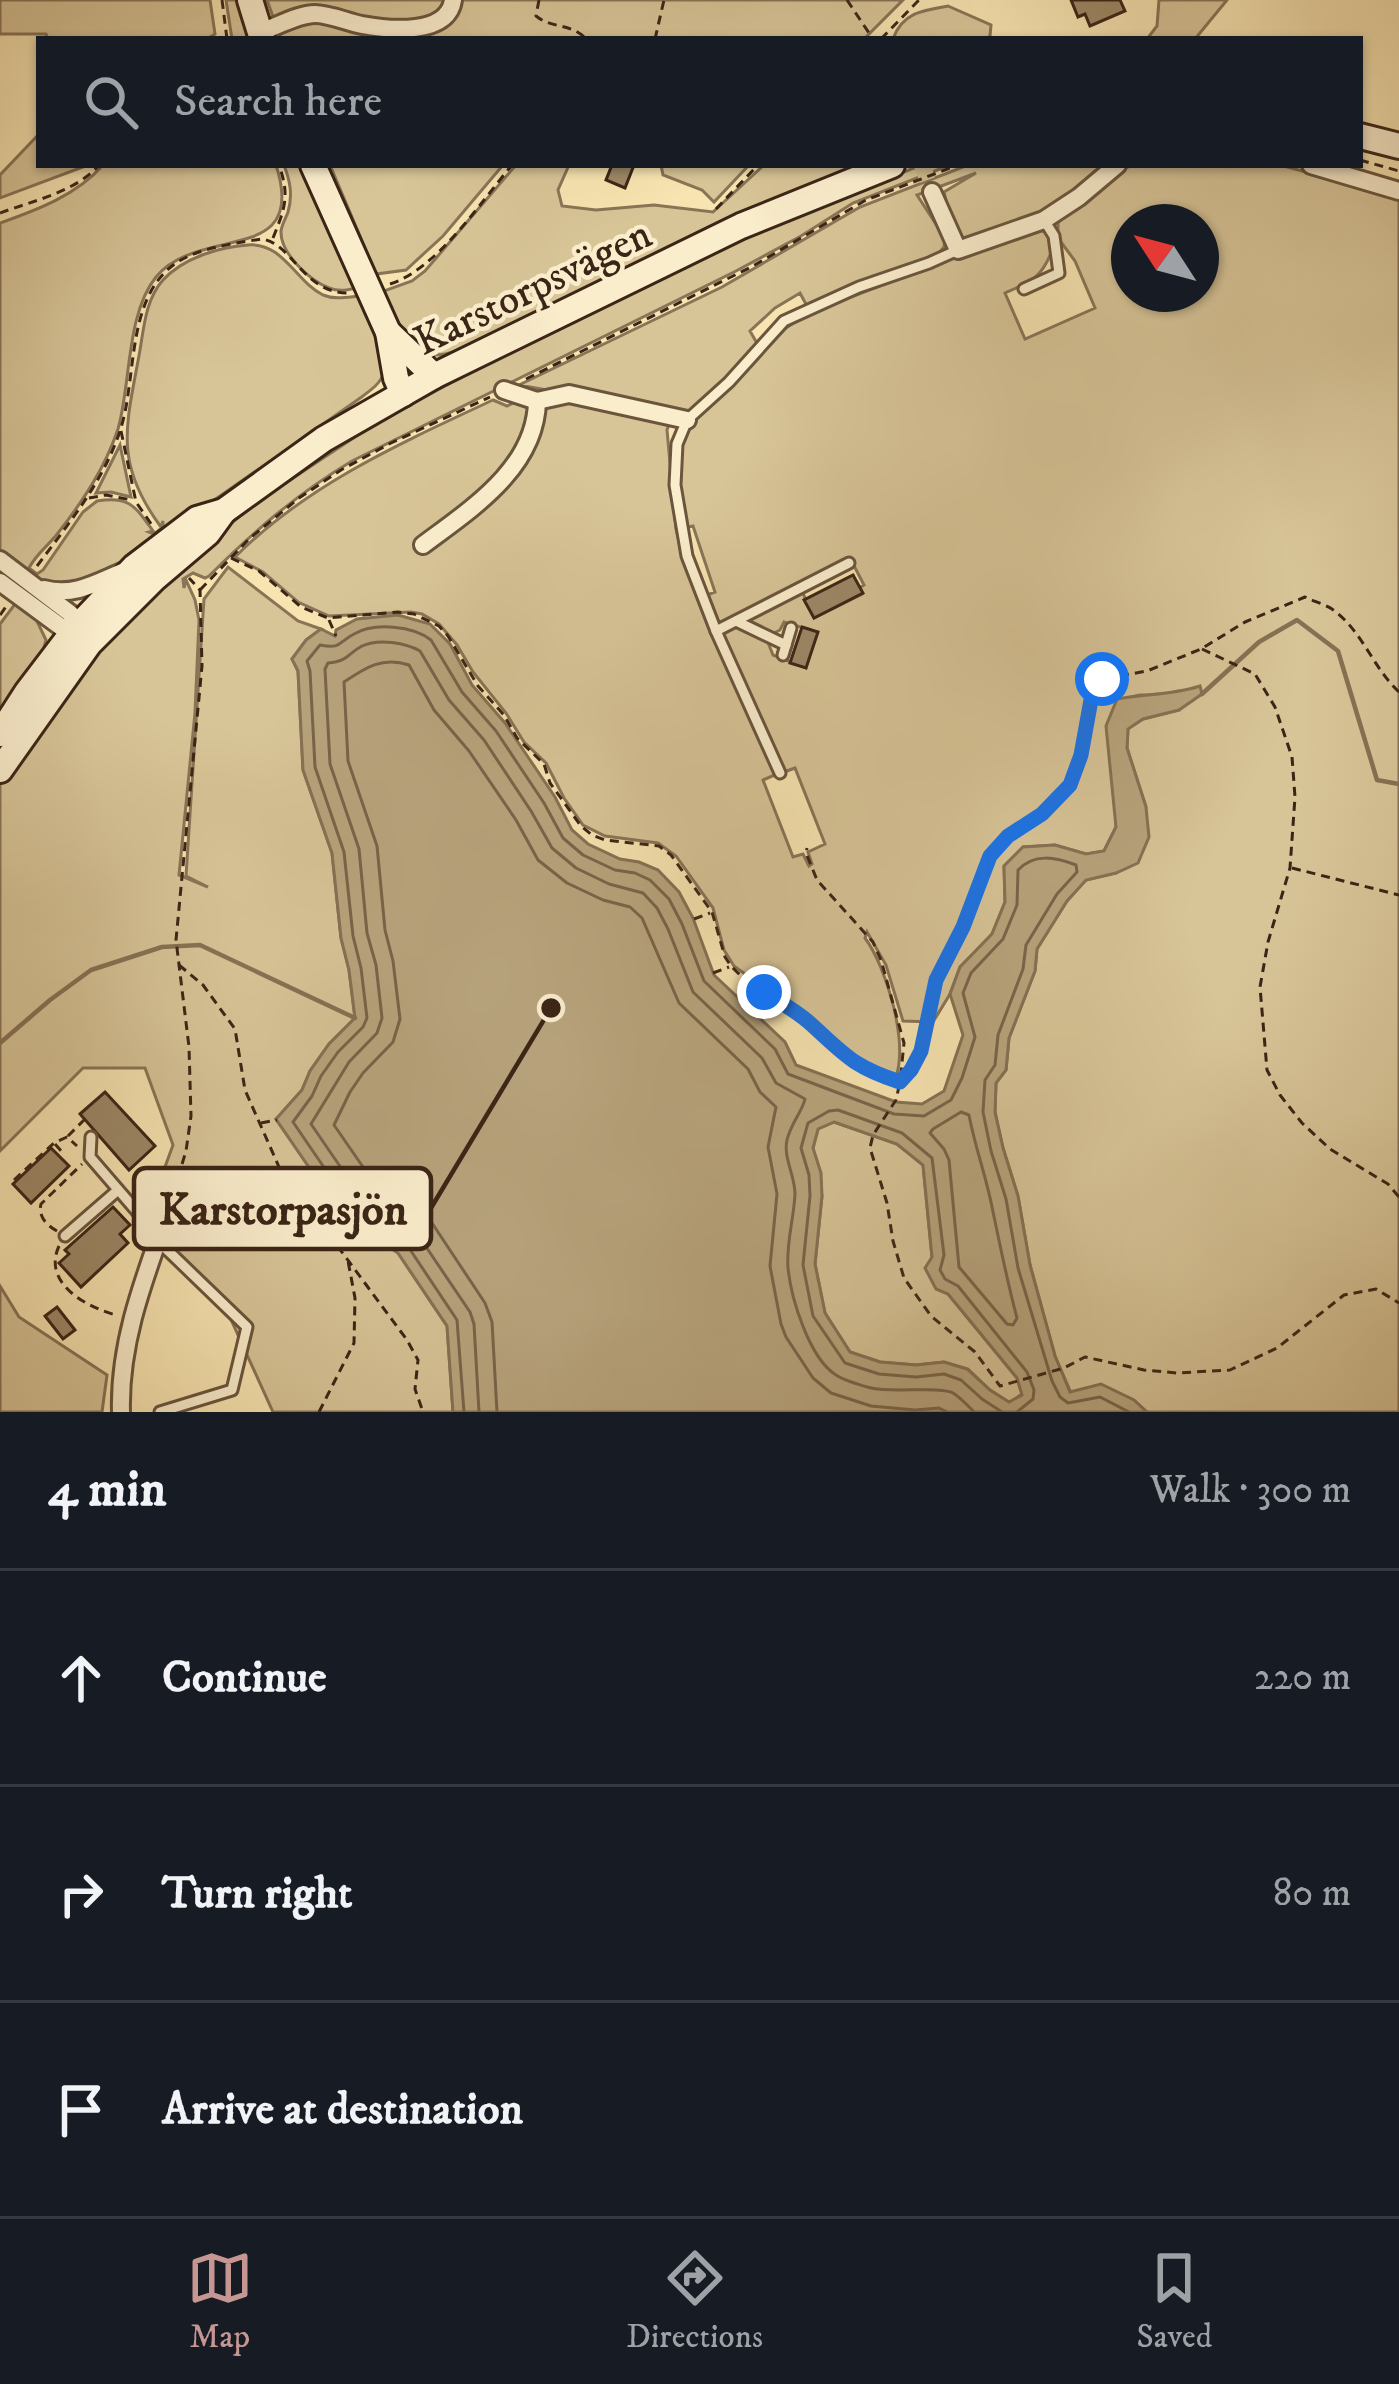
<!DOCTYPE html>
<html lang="en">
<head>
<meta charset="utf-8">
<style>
  :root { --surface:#171b24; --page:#242831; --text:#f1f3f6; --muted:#9ea1a6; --line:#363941; --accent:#c59692 }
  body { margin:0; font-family:"IM FELL DW Pica",serif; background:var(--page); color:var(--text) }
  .compass { position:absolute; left:1111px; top:204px; width:108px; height:108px; border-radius:50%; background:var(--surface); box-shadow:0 3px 9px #0004; rotate:306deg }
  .stop { position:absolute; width:36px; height:36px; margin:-27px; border:9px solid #1a73e8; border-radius:50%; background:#fff }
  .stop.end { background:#1a73e8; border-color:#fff; box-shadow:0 3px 12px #0008 }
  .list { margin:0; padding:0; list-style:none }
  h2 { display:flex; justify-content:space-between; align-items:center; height:156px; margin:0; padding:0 48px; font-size:51px }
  h2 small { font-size:39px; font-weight:400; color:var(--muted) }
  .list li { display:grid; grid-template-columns:78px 1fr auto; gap:36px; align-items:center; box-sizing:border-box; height:216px; padding:0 48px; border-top:3px solid var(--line) }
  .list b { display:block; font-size:45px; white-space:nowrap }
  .list em { font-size:39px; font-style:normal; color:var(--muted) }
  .icon { flex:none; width:66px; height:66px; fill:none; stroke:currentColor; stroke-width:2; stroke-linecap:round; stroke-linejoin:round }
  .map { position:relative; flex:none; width:1399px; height:1412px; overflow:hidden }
  .search { position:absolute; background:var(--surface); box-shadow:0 3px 9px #0004; left:36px; right:36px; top:36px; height:132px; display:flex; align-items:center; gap:30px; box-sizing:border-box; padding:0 42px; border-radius:0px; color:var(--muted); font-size:45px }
  .sheet { height:804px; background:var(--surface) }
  nav { display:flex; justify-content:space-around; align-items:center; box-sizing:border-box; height:168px; border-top:3px solid var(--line); background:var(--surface); font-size:33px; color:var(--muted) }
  nav a { display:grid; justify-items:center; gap:6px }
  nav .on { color:var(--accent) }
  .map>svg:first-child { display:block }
  .green { fill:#d7c497; stroke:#897456; stroke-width:3; fill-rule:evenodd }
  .water { fill:#b7a37c; stroke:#857153; stroke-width:3; fill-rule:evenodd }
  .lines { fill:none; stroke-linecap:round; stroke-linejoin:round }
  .shore { stroke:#796449; stroke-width:3 }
  .stream { stroke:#857153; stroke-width:4.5 }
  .building { fill:#9d8867; stroke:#3b2516; stroke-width:3 }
  .street-tunnel { stroke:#d1be92; stroke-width:16; stroke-dasharray:16 8; stroke-linecap:butt }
  .lane-casing { stroke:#6a553d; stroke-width:15 }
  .street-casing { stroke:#6a553d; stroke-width:22 }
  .secondary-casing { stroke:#3b2516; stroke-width:30 }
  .path { stroke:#3b2516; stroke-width:3; stroke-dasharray:9 6; stroke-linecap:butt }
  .lane { stroke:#faedcc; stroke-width:9 }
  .street { stroke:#faedcc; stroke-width:16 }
  .secondary { stroke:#faedcc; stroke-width:24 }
  .route { stroke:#1a73e8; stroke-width:15 }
  .labels { text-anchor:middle; stroke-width:9; stroke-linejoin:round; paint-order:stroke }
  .street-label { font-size:42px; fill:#3b2516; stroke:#faedcc }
  .leader { fill:none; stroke:#3b2516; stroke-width:4.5 }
  .callout-dot { fill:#3b2516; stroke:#faedcc; stroke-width:4.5 }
  .callout { fill:#faedcc; stroke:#3b2516; stroke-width:4.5 }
  .callout-label { font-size:45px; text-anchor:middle; font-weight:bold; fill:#3b2516 }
</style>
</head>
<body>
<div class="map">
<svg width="1399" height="1412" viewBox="0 0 1399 1412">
  <rect width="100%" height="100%" fill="#f7e4b1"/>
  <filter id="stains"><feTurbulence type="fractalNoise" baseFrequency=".00167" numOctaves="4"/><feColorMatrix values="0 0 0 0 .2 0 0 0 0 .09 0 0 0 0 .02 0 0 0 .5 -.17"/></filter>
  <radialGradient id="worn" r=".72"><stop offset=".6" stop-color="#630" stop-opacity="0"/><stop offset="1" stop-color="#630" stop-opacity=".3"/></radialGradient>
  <g class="green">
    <polygon points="0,0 210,0 215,34 207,39 48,39 46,34 0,34"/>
    <polygon points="226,0 240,0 250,39 232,39"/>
    <polygon points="267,0 903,0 864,39 281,39"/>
    <polygon points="1159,0 1227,0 1195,39 1147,39 1157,26"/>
    <path d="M948,6L991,25L990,36L986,39H893C902,13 923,10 948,6Z"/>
    <polygon points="39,134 39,165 88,165 0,198 0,175"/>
    <path d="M103,165H276C309,267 199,224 156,277C126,314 131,384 118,429C105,468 83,501 58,533C49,545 36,554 29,568L37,574L43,570L83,512L97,501C130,496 135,506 153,531L149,532L154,534L163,527V521L161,527C112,461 127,424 140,350C144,326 146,299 163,280C183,258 219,247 248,245C283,242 296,282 323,295C335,300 348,297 360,296C368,313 388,353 384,372C381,385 365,394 356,401L134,556C109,571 81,591 50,584C33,581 14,561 0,550V223C37,210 77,195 103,165Z"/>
    <path d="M284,165H302L357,288C347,290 339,292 329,288C309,280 280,253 281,231C282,224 286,218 288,212C293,195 290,181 284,165Z"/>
    <polygon points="330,165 503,165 443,236 406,270 376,274"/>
    <path d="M516,165H569L558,190L562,206L596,210L654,205L713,212L764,165H864L463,349C453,352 443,356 432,355C405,352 391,313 381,292L412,281L425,271Z"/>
    <polygon points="661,165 749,165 714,202 702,190 663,175"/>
    <path d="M921,165H950L853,203L801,236L736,271L352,461C297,494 254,531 209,576L205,578L193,573L183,579L184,588L186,580L195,600L199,620L195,713L179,875L208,887L186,876L204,599L228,567L298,621L321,629L306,640L292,659L298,671L303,770L332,853L341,938L349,970L355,1018L329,1044L310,1071L302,1090L276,1119L341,1213L398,1253L447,1326L453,1412H273L228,1313L146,1219L173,1145L145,1068H83L0,1151V781L89,661L135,607L209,540L269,494L355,437L419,400L552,328L743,238Z"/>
    <path d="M968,165H1110L1050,213L968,241L954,233L944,192L976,173L917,195L945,238L944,247L938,254L807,306L800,293L775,308L750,331L758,345L712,394L688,412L674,410L667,430L676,529L684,561L700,605L777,774L763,780L793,857L803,854L809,866L812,864L808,852L825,844L795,768L784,772L719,632L734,625L767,640L773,655L806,668L817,632L784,622L780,630L772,634L744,621L802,591L814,618L862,594L859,588L864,585L850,558L720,625L707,595L715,592L693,526L684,528L679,475L680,444L691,423L725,392L786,328L809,313L945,261L1002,236L1033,228L1046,232L1053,248C1042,278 1032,281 1005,293L1025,339L1095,308L1075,261L1058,238V220L1115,171L1134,165H1280L1399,197V1412H1147C1131,1398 1090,1384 1071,1393L1055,1356L1030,1265L1018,1196L1003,1148L995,1112L996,1083L1006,1070L1009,1038L1035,971L1037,949L1067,901L1086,880L1116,873L1146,807L1127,748L1128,728L1143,719L1179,710L1173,695H1140L1117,700L1116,827L1104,851L1086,854L1055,845L1023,847L1004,866L1005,902L992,934L960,967L950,994L933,1022L903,1021L886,965L867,932L865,938C887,968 908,1041 896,1077L878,1072L848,1055L815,1025L734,966L724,950L713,908L676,856L658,843L605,836L583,825L564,798L546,763L524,742L506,713L473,672L457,645L439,624L422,614L411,612L329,616L298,602L263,572L235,557C308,484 401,443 493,400L507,406L541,389L519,385L722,287L860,207ZM1129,222H1201V294H1129Z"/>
    <polygon points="120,445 131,497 111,492 96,493"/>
    <polygon points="15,604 36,619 46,640 42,655 0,721 0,624"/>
    <polygon points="834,1122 897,1144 923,1165 932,1257 948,1294 1017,1378 1022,1394 1009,1403 990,1390 968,1369 944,1362 916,1365 880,1362 850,1352 825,1313 815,1264 822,1196 813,1148 818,1129"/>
    <polygon points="0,1286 19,1317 107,1375 102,1412 0,1412"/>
  </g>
  <path class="water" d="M398,615L430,624L450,644L472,685L505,723L555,797L572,830L588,844L620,859L639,862L658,870L679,892L693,918L714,975L785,1042L796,1065L896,1102L922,1104L944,1091L963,1035L950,994L960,967L992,934L1005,902L1004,866L1023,847L1055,845L1086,854L1104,851L1116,827L1106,726L1117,699C1145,694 1172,695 1200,686L1202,694L1179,710L1143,719L1128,729L1127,748L1146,807L1149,837L1138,863L1116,873L1086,880L1067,901L1037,949L1035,971L1009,1038L1006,1070L996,1083L995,1112L1003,1148L1018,1196L1030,1265L1055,1356L1070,1392L1101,1384L1134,1400L1147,1412H453L447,1326L398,1253L341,1214L276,1119L302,1090L310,1071L329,1044L355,1018L349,970L341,938L332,853L303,770L298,671L292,659L306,640L321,629L335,636L336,630L357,619ZM834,1122L897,1144L923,1165L932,1257L925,1268L936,1289L948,1294L1017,1378L1022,1395L1009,1402L990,1390L967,1369L944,1362L916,1365L880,1362L850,1352L825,1313L815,1264L822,1196L821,1173L813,1148L818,1129Z"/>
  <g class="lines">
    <g class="shore">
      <path d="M961,1112L969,1115C975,1147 986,1176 992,1207C1000,1245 1007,1281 1017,1318L1013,1325L1007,1324L959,1267L949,1160L944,1149L930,1133L933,1129Z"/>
      <path d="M464,1412L457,1320L407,1245L349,1204L293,1122L312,1096L321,1076L338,1052L363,1027L367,1018L361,968L353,936L344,852L315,767L310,671L307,661L320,645C342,649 337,643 354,634C375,622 413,626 431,640L462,692L496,731L544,803L563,838L583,855L615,870L635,873L650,880L669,899L682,924L704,981L775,1049L788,1074L894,1114L924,1116L951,1100L962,1078L975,1037L963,993L971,973L1003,939L1017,905L1018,870C1034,853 1055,857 1076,865L1077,872L1057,894L1026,945L1023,969L998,1035L995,1065L985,1080L983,1112L991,1151L1006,1199L1018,1268L1052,1381L1060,1397L1068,1403L1100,1397L1129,1412"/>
      <path d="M479,1412L474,1324L470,1312L418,1235L359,1194L311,1124L349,1062L377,1033L382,1018L376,965L367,933L359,849L330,764L325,669L328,663C349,661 347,654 362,646C379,638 406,643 420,651L449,700L484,740L531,811L552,848L576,868L609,884L643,893L657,908L668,929L693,992L762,1058L776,1083L805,1099C802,1112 791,1123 787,1140C783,1158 795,1175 795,1194C794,1218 786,1243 788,1268C791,1298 809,1358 836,1375C845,1381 860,1385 871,1388C891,1393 941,1386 953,1393C961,1398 968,1406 974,1412"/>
      <path d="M497,1412L492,1322L485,1303L432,1223L372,1180L334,1125L350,1092L363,1073L393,1042L400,1019L393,961L385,930L377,846L348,761L344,682C365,668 382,656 409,665L434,710L469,751L516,820L538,860L567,883L603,900L630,907L642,918L679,1003L748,1069L760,1092L776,1107L768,1147L777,1194L770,1266L781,1324L786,1337L813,1378L831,1393L871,1406L915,1410L939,1408L947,1412"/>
      <polyline points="1002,1412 982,1399 961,1380 944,1374 916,1377 879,1374 845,1363 813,1316 803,1265 810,1196 809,1175 801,1148 808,1123 829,1111 838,1110 902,1133 932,1158 944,1255 940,1270 945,1279 958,1286 1027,1372 1034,1390 1033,1399 1017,1412"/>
    </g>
    <g class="stream">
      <polyline points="1202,694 1259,642 1297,620 1338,651 1377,780 1399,784"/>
      <polyline points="0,1043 50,1000 91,970 162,947 200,945 355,1018"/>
    </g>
  </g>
  <g class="building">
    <polygon points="1071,0 1120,0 1125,11 1090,26 1085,14 1078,17"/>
    <polygon points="612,165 634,165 625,188 606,180"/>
    <polygon points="853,575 863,593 814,618 804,600"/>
    <polygon points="802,627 818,632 806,668 790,663"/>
    <polygon points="105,1092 155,1146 129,1170 80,1114"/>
    <polygon points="51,1148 69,1166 31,1203 13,1184"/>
    <polygon points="113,1207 130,1225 120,1234 128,1243 81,1287 59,1263 69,1254 65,1250"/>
    <polygon points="57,1307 75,1330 63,1339 45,1316"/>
  </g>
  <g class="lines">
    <polyline class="street-tunnel" points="922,165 932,192"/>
    <g class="lane-casing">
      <g id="lane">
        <polyline points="1024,289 1059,273 1054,236 1044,220"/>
        <polyline points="736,621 786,645"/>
        <polyline points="716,631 849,563"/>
        <polyline points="783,655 791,628"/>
        <polyline points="780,773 716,631 687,556 675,485 677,444 687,420 729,382 784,321 859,287 929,263 958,250"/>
        <polyline points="91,1137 90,1157 159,1237"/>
        <polyline points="65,1236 118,1190"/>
        <polyline points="158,1241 247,1327 232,1390 160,1412"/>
      </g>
    </g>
    <g class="street-casing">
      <g id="street">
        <path d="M260,32C276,27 298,14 315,14C329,14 347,22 362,25C389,30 448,36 453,0"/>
        <polyline points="1311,165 1399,191"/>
        <polyline points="932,192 958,250 1044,220 1079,197 1117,165"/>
        <polyline points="504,390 537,401 569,394 687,420"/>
        <path d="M423,545C471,509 536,468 537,401"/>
        <polyline points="0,560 71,614 75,629 81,635"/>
        <polyline points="0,582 61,627 75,629"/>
        <path d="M44,589C73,597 96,583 122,572"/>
        <path d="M121,1412C119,1346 142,1284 164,1223"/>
      </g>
    </g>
    <g class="secondary-casing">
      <g id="secondary">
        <polyline points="250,0 262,39"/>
        <polyline points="1360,136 1399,146"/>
        <polyline points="313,165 388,332 396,378 403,394"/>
        <polyline points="388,332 434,376"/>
        <polyline points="0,734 27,692 75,629 134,567 197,519 224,511 324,439 434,376 741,226 892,165"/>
        <polyline points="0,770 89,644 155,578 208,533 224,511"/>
      </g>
    </g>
    <g class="path">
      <polyline points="222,0 227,39"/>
      <path d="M539,0L536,16C552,29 572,23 586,39"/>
      <polyline points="847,0 873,39"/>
      <polyline points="655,39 664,0"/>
      <polyline points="881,39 919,0"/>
      <polyline points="1360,160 1399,171"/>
      <polyline points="716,209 758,165"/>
      <path d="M0,213C32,201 76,192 99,165"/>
      <path d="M273,238C285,208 290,196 279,165"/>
      <path d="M390,284C437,269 480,203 512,165"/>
      <polyline points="526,379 753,266 866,200 958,165"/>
      <polyline points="121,431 136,502 154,528"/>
      <polyline points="89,498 106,495 132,500"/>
      <polyline points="231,558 259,571 301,607 328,618 398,612 414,614 439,626 448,636 478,686 504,715 517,738 544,764 550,783 581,826 592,835 605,840 659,846 671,855 712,912 725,957 731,966 743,978 811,1024 844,1056 878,1075 900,1082 904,1043 881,960 873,942 817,880 806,853 807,848"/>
      <path d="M37,566C69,523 103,482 120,431C139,374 123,285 189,256C211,246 238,243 261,239C292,242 302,292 347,293"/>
      <polyline points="200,590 249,539 299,498 341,470 391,443 490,397"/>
      <polyline points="0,615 8,604"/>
      <polyline points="329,620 336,636"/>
      <polyline points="1202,649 1255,674 1275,707 1292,757 1295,797 1290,868 1268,942 1260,987 1267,1070 1280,1095 1302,1123 1330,1149 1388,1184 1399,1197"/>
      <path d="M1399,692C1373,668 1362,630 1332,609C1324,604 1313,601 1305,597L1245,622L1201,649L1147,671L1102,679L1091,700L1081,756L1070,785L1042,814L1008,837L990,857L963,927L936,979L921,1051L911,1070L900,1082L896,1100L873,1135L870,1148L887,1203L893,1241L904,1278L931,1316L975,1352L1000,1386L1064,1368L1085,1357L1144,1370L1177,1373L1230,1370L1277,1348L1344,1295L1376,1289L1399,1303"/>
      <polyline points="1292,868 1399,895"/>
      <polyline points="694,919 710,913"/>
      <polyline points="179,965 203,985 235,1029 245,1090 279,1167 407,1340 418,1360 415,1389 423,1412"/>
      <polyline points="713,973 729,967"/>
      <polyline points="261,1123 277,1120"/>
      <polyline points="68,1136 84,1120"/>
      <polyline points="55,1144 63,1153"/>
      <polyline points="14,1180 54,1143 67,1137 77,1146"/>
      <polyline points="169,1207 186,1151 191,1116 189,1047 176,940 202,666 200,590 189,578"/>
      <path d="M57,1231C46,1225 38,1216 41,1204L82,1164"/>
      <path d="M59,1246C42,1283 86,1307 116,1315"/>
      <polyline points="319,1412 354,1343 355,1298 348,1261"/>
    </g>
    <use href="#lane" class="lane"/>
    <use href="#street" class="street"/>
    <use href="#secondary" class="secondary"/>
  </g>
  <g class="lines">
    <path class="route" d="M764,992C780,1002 798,1012 812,1025C846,1056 854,1067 900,1082L911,1070L921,1051L936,980L963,927L990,856L1008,836L1042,814L1070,785L1081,755L1091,700L1102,679"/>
  </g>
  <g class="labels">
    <g class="street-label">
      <text transform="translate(532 286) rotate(-26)" y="15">Karstorpsvägen</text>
    </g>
  </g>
  <path class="leader" d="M551 1008L431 1208"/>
  <circle class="callout-dot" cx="551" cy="1008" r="12"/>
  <rect class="callout" x="134" y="1168" width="297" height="81" rx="12"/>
  <g class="callout-label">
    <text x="283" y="1224">Karstorpasjön</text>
  </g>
  <rect width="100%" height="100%" filter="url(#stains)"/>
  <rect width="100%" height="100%" fill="url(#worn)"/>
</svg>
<svg class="compass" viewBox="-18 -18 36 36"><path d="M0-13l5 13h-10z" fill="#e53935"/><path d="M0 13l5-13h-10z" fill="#9ea1a6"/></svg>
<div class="stop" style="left:1102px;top:679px"></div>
<div class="stop end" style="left:764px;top:992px"></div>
<div class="search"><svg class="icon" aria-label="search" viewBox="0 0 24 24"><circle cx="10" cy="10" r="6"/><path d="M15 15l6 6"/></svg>Search here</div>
</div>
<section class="sheet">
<h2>4 min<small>Walk · 300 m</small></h2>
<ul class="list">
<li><svg class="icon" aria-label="ahead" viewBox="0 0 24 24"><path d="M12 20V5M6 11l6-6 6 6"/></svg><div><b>Continue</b></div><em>220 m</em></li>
<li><svg class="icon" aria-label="right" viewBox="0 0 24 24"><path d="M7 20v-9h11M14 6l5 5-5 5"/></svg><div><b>Turn right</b></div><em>80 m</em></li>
<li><svg class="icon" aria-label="arrive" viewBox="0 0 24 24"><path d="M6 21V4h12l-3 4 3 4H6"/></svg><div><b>Arrive at destination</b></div></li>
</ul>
</section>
<nav>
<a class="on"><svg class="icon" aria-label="map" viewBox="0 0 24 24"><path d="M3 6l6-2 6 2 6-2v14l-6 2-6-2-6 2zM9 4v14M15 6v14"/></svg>Map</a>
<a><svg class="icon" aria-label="directions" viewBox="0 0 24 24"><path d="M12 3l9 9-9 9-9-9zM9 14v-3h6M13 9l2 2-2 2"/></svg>Directions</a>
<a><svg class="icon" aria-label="saved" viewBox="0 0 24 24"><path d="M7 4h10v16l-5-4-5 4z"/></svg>Saved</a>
</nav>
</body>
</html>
